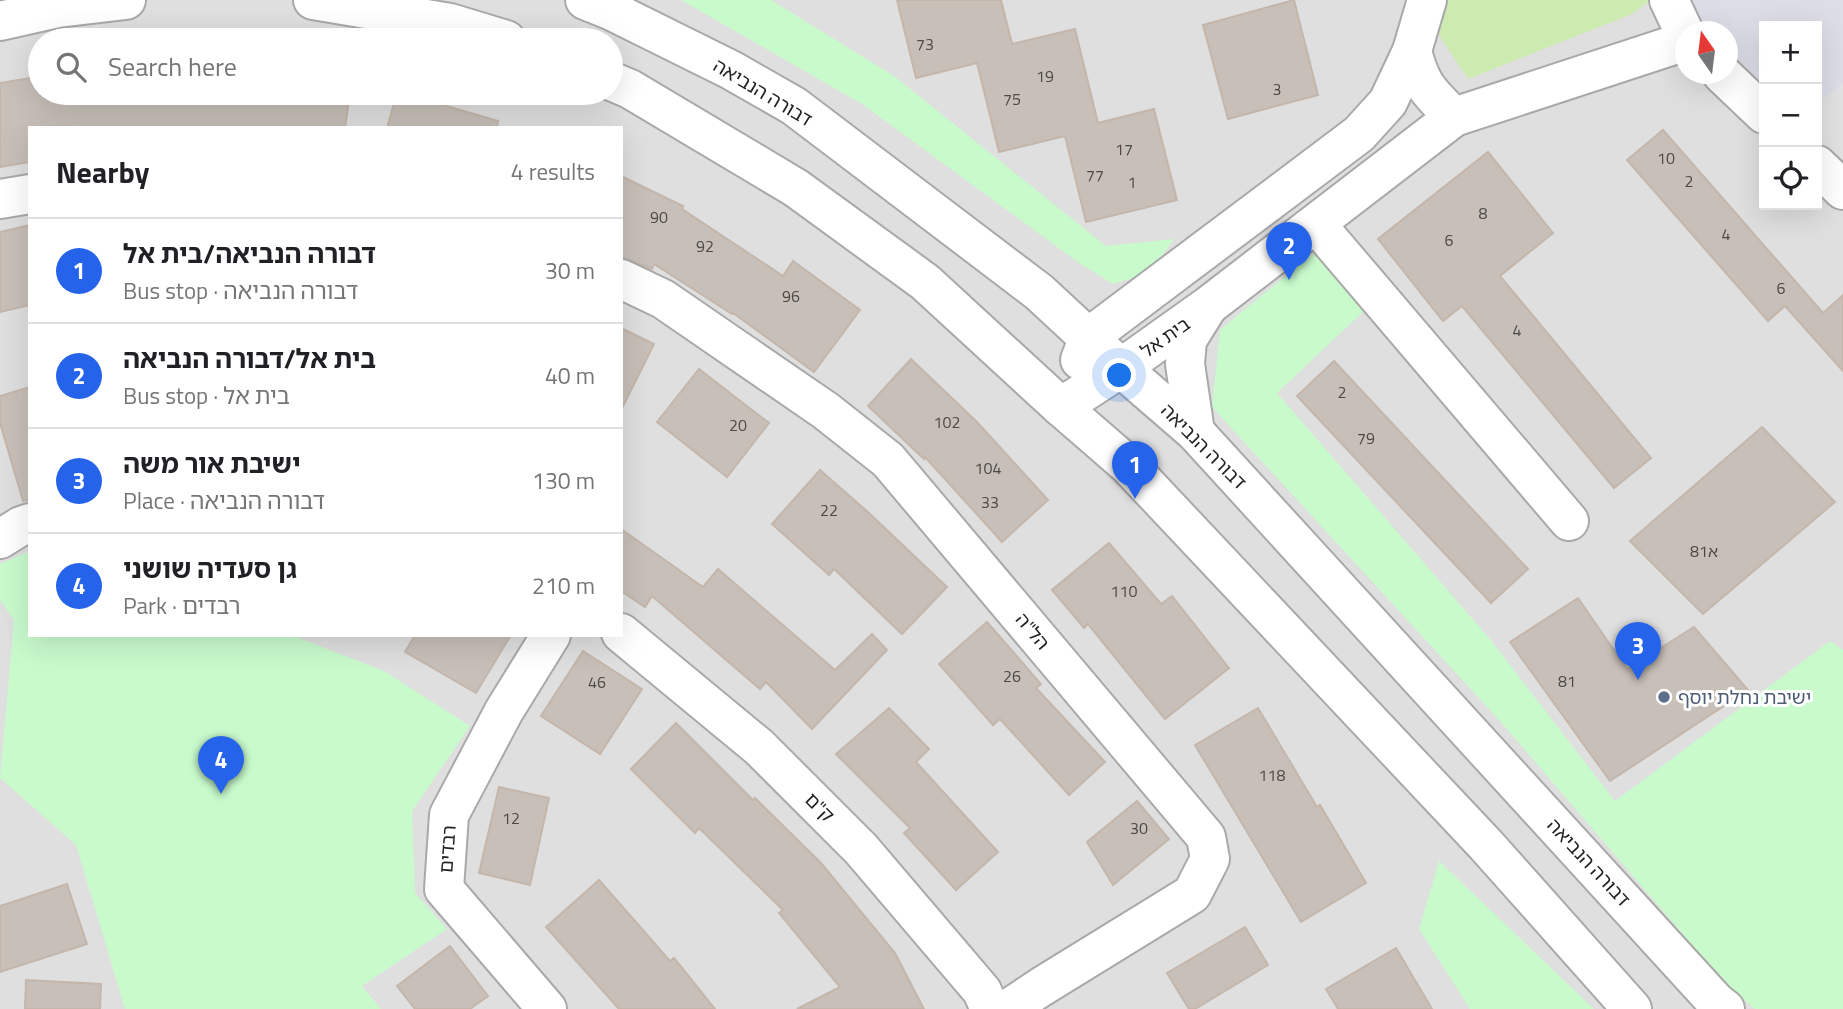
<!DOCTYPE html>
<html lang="en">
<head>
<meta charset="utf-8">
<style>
  :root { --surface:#fff; --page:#f6f6f6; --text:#202124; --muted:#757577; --line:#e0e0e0; --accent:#2563eb }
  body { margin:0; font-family:"Titillium Web","Noto Sans Hebrew",sans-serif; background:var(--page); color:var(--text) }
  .controls { position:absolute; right:21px; top:21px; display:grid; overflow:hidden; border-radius:0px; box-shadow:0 7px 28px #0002 }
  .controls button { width:63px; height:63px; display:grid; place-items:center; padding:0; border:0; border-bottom:2px solid var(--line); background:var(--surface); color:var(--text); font:35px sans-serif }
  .compass { position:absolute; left:1675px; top:21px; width:63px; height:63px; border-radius:50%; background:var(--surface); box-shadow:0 7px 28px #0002; rotate:346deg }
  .you { position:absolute; left:1120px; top:376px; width:24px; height:24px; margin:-18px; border:5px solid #fff; border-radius:50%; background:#1a73e8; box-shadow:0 0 0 10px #1a73e833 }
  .badge { display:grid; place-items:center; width:46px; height:46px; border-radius:50%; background:var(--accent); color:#fff; font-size:23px; font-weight:700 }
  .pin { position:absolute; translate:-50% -58px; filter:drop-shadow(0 2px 4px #0008) }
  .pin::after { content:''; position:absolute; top:37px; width:24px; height:21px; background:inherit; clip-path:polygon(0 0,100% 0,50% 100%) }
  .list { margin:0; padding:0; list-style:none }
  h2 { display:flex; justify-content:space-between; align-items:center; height:91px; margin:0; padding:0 28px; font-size:30px }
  h2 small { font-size:23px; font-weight:400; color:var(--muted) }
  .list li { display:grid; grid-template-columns:46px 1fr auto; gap:21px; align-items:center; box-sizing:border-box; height:105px; padding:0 28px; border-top:2px solid var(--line) }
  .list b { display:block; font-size:26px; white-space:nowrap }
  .list p { margin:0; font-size:23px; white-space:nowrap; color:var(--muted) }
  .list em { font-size:23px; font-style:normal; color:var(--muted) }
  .icon { flex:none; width:38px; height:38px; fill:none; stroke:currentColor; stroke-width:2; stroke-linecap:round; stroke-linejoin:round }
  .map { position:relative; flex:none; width:1843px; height:1009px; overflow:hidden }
  .search { position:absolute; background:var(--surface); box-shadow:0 7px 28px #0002; left:28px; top:28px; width:595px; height:77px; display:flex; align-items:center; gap:18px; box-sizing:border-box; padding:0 24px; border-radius:38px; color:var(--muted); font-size:26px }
  .panel { position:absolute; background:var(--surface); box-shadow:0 7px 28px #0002; left:28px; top:126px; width:595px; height:511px; border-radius:0px }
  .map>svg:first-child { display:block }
  .residential { fill:#e0dfdf; fill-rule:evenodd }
  .grass { fill:#cdebb0 }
  .park { fill:#c8facc }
  .parking { fill:#e2e2e2 }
  .plaza { fill:#dddde8 }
  .building { fill:#c7bfb8; stroke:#c4b6ab; stroke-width:2 }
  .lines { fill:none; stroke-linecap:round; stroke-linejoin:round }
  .minor-casing { stroke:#a9a9a9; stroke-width:42 }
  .minor { stroke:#fff; stroke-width:38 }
  .service-dot { fill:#5c6f8a; stroke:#fff; stroke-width:2.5 }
  .labels { text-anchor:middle; stroke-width:6; stroke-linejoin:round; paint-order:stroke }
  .number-label { font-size:16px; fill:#4b4948 }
  .street-label { font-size:19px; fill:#222; stroke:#fff }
  .service-label { font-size:19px; fill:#4e5e75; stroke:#fff; text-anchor:start }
</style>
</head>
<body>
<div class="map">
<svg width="1843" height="1009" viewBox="0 0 1843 1009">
  <rect width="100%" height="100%" fill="#f2efe9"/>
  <path class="residential" d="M0,0H1843V1009H0ZM1764,26H1817V205H1764ZM1686,32H1728V74H1686ZM40,40H611V93H40ZM30,128H621V635H30Z"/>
  <polygon class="grass" points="1441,0 1651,0 1632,14 1468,79 1429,20"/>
  <g class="park">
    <polygon points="681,0 771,0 894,76 1106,246 1174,239 1150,272 1113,284 1079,263 862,104"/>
    <polygon points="1318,249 1367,308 1277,393 1489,638 1615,801 1830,641 1843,650 1843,1009 1755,1009 1723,981 1500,721 1212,407 1220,330"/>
    <polygon points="30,551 30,635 291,635 384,671 470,726 412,811 415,893 447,929 362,986 381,1009 125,1009 76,845 0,778 14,620 0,600 0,564"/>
    <polygon points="1439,861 1594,1009 1470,1009 1419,929"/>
  </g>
  <polygon class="parking" points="1843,83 1843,161 1817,136 1817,104"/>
  <polygon class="plaza" points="1669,0 1843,0 1843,83 1817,104 1817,26 1764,26 1764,114 1728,74 1728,32 1686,32"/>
  <g class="building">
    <polygon points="897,0 1001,0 1012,44 1075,29 1098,123 1154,109 1177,200 1086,222 1065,136 999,152 977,63 916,78"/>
    <polygon points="1294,0 1318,95 1228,119 1203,25"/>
    <polygon points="36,77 40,81 40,93 350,93 345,128 30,128 30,162 0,167 0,83"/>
    <polygon points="397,93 402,93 498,121 497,128 387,128"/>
    <polygon points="1663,130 1823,313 1843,295 1843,371 1785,306 1768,321 1627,160"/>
    <polygon points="1488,152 1553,233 1500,276 1651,458 1614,488 1462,306 1443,321 1378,239"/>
    <polygon points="621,176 683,206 682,209 783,276 793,261 860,310 814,372 733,313 732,314 654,264 652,269 621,257"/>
    <polygon points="30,225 30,305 0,312 0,232"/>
    <polygon points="621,328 654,344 621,410"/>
    <polygon points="911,359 977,422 1048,500 1002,542 925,457 924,459 868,406"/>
    <polygon points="1334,361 1528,569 1491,603 1297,396"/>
    <polygon points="699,369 769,423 727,477 657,422"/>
    <polygon points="30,387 30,500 23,501 0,423 0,396"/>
    <polygon points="1762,427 1835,502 1703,614 1630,541"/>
    <polygon points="820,470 869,513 947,587 902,634 834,569 829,575 772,524"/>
    <polygon points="621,529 703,587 718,569 835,670 872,634 887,650 812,729 766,682 760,689 652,596 645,607 621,591"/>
    <polygon points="1109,543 1161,604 1172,596 1229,668 1165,719 1088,624 1084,628 1052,590"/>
    <polygon points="1578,598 1627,669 1694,627 1748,690 1610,781 1510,642"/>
    <polygon points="987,622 1041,684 1036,688 1105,762 1069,795 1000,719 993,725 939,664"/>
    <polygon points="415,635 511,635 476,693 405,652"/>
    <polygon points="583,651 642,689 600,754 541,716"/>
    <polygon points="889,708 929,749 916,762 998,852 956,890 904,833 910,828 836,754"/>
    <polygon points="1258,708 1317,807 1320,805 1366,883 1301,922 1195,745"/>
    <polygon points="676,723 753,800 755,798 821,863 895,953 924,1009 797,1009 840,987 779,913 783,910 699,828 695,833 631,769"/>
    <polygon points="499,787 549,798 530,885 479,873"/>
    <polygon points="1137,801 1169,839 1113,885 1087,842"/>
    <polygon points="599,880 670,961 674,958 715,1009 619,1009 546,927"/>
    <polygon points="67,884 87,944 0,972 0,906"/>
    <polygon points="1245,927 1268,965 1195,1009 1189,1009 1167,973"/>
    <polygon points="450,946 488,996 470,1009 415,1009 397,986"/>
    <polygon points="1396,948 1432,1009 1338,1009 1326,989"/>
    <polygon points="26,980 101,984 100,1009 25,1009"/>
  </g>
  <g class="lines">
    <g class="minor-casing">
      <g id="minor">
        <polyline points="313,0 450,23 506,40"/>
        <polyline points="585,0 610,10 731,70 794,106 1039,292 1121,368 1195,432 1716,1002 1725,1009"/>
        <polyline points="1669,0 1686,36"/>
        <polyline points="0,21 58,8 126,0"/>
        <path d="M1412,51C1421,86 1429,92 1454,117"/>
        <polyline points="1722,74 1764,114"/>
        <polyline points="611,81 630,89 796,188 925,282 1061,407 1129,466 1486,845 1632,1009"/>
        <polyline points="1817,165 1843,190"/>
        <polyline points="0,199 30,194"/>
        <polyline points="1316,224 1569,521"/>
        <polyline points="621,279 663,299 826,411 888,460 1206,837 1210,859 1192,894 1041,987 1008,1009"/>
        <polyline points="1080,360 1089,337 1359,134 1388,102 1412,51 1427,0"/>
        <polyline points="1061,407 1121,368 1208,306 1454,117 1686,41"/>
        <polyline points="1195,432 1185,364 1187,340 1207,308"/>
        <polyline points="0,539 21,526 30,523"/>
        <polyline points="621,633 759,747 861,849 982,991 990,1009"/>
        <polyline points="547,1009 444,889 449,815 504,711 551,635"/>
      </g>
    </g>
    <use href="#minor" class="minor"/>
  </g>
  <circle class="service-dot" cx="1664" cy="697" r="7"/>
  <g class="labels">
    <g class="number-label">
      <text x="925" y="50">73</text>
      <text x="1045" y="82">19</text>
      <text x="1277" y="95">3</text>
      <text x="1012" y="105">75</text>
      <text x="1124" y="155">17</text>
      <text x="1666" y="164">10</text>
      <text x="1095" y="181">77</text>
      <text x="1689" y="187">2</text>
      <text x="1132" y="188">1</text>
      <text x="1483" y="219">8</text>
      <text x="659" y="223">90</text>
      <text x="1726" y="240">4</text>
      <text x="1449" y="246">6</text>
      <text x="705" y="252">92</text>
      <text x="1781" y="294">6</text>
      <text x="791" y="302">96</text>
      <text x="1517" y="336">4</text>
      <text x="1342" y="398">2</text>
      <text x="947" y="428">102</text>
      <text x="738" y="431">20</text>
      <text x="1366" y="444">79</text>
      <text x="988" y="474">104</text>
      <text x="990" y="508">33</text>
      <text x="829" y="516">22</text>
      <text x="1704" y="557">81א</text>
      <text x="1124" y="597">110</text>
      <text x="1012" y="682">26</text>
      <text x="1567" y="687">81</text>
      <text x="597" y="688">46</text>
      <text x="1272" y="781">118</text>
      <text x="511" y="824">12</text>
      <text x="1139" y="834">30</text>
    </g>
    <g class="street-label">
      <text transform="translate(763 92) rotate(31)" y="7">דבורה הנביאה</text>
      <text transform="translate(1165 337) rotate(-35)" y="7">בית אל</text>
      <text transform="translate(1204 446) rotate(45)" y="7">דבורה הנביאה</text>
      <text transform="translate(1033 631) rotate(50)" y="7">הל"ה</text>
      <text transform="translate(820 807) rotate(45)" y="7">ק"ם</text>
      <text transform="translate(447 849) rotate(-86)" y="7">רבדים</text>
      <text transform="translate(1589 862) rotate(47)" y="7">דבורה הנביאה</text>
    </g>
    <g class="service-label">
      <text x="1678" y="704">ישיבת נחלת יוסף</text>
    </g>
  </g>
</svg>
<div class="controls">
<button>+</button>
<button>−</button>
<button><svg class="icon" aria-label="locate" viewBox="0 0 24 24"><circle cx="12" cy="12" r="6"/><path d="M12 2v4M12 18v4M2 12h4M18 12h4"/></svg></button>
</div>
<svg class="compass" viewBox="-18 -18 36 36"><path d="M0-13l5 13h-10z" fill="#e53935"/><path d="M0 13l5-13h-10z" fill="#757577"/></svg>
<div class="you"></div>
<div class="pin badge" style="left:1135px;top:499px">1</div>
<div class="pin badge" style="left:1289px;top:280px">2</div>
<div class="pin badge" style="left:1638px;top:680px">3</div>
<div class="pin badge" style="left:221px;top:794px">4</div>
<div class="search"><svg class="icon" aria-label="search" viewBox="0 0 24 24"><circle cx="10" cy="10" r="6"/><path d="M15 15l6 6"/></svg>Search here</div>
<section class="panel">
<h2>Nearby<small>4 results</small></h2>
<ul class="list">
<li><span class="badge">1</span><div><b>דבורה הנביאה/בית אל</b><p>Bus stop · דבורה הנביאה</p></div><em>30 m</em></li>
<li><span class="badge">2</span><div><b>בית אל/דבורה הנביאה</b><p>Bus stop · בית אל</p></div><em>40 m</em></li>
<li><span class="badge">3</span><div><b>ישיבת אור משה</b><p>Place · דבורה הנביאה</p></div><em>130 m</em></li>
<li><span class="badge">4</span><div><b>גן סעדיה שושני</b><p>Park · רבדים</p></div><em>210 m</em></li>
</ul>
</section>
</div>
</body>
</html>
